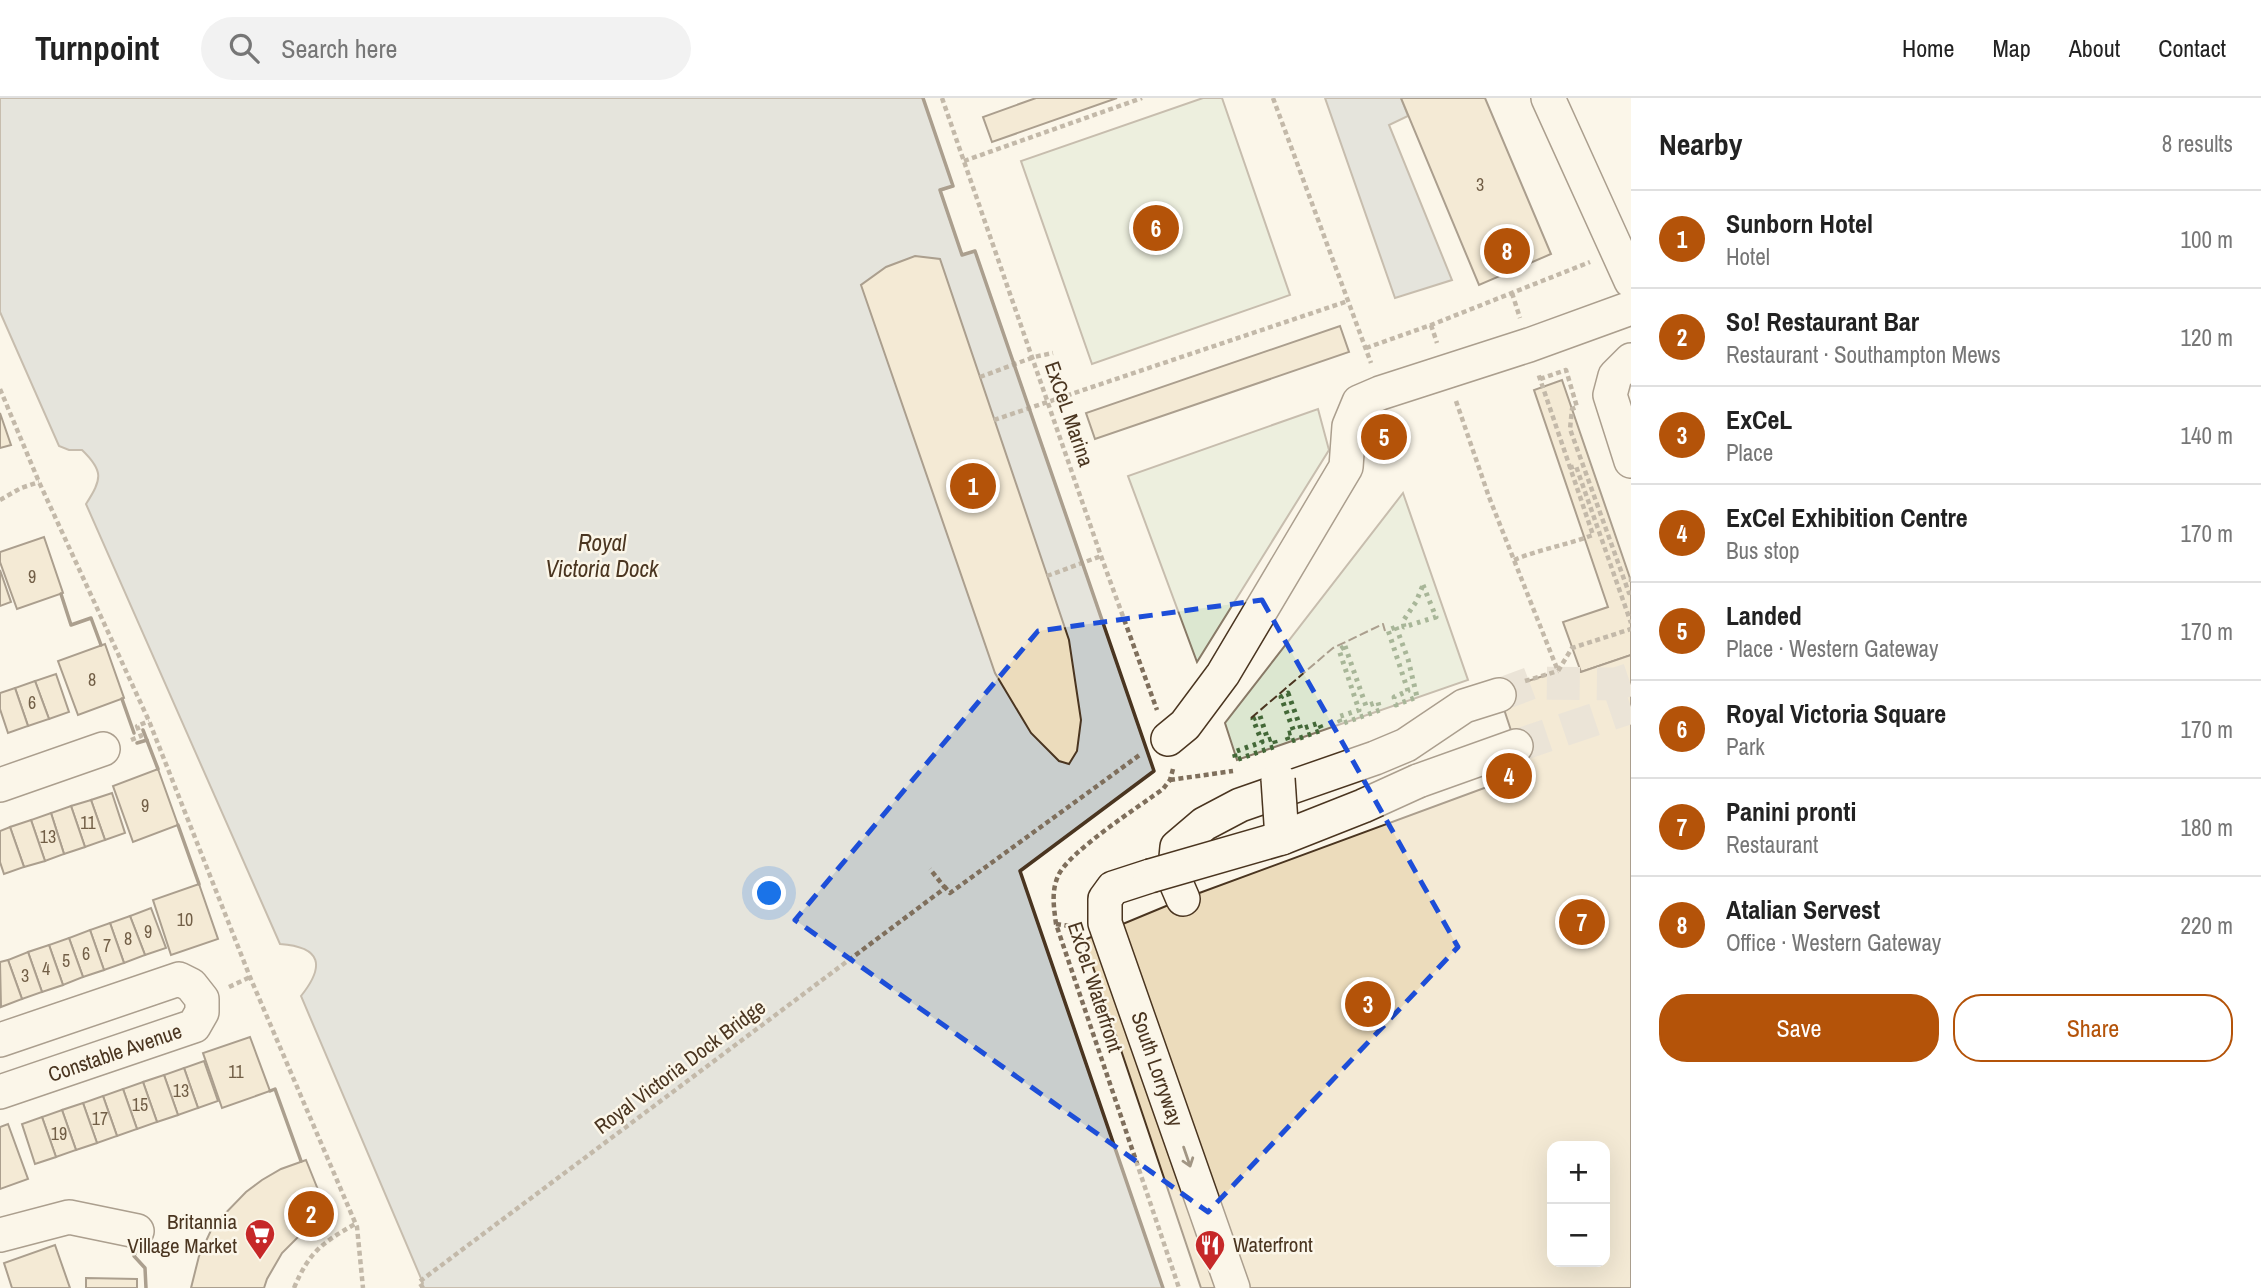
<!DOCTYPE html>
<html lang="en">
<head>
<meta charset="utf-8">
<style>
  :root { --surface:#fff; --page:#f2f2f2; --text:#222; --muted:#767676; --line:#e0e0e0; --accent:#b45309 }
  body { margin:0; font-family:"Archivo Narrow",sans-serif; background:var(--page); color:var(--text) }
  .controls { position:absolute; right:21px; bottom:21px; display:grid; overflow:hidden; border-radius:14px; box-shadow:0 7px 28px #0002 }
  .controls button { width:63px; height:63px; display:grid; place-items:center; padding:0; border:0; border-bottom:2px solid var(--line); background:var(--surface); color:var(--text); font:35px sans-serif }
  .you { position:absolute; left:770px; top:796px; width:24px; height:24px; margin:-18px; border:5px solid #fff; border-radius:50%; background:#1a73e8; box-shadow:0 0 0 10px #1a73e833 }
  .badge { display:grid; place-items:center; width:46px; height:46px; border-radius:50%; background:var(--accent); color:#fff; font-size:23px; font-weight:700 }
  .pin { position:absolute; translate:-50% -50%; border:4px solid #fff; box-shadow:0 2px 7px #0006 }
  .list { margin:0; padding:0; list-style:none }
  h2 { display:flex; justify-content:space-between; align-items:center; height:91px; margin:0; padding:0 28px; font-size:30px }
  h2 small { font-size:23px; font-weight:400; color:var(--muted) }
  .list li { display:grid; grid-template-columns:46px 1fr auto; gap:21px; align-items:center; box-sizing:border-box; height:98px; padding:0 28px; border-top:2px solid var(--line) }
  .list b { display:block; font-size:26px; white-space:nowrap }
  .list p { margin:0; font-size:23px; white-space:nowrap; color:var(--muted) }
  .list em { font-size:23px; font-style:normal; color:var(--muted) }
  .actions { display:flex; gap:14px; padding:21px 28px }
  .actions a { flex:1; padding:16px 0; border:2px solid var(--accent); border-radius:28px; text-align:center; font-size:24px; color:var(--accent) }
  .actions .main { background:var(--accent); color:#fff }
  .icon { flex:none; width:38px; height:38px; fill:none; stroke:currentColor; stroke-width:2; stroke-linecap:round; stroke-linejoin:round }
  .map { position:relative; flex:none; width:1631px; height:1190px; overflow:hidden }
  header { display:flex; align-items:center; gap:42px; box-sizing:border-box; height:98px; padding:0 35px; background:var(--surface); border-bottom:2px solid var(--line) }
  header strong { font-size:33px }
  nav { display:flex; gap:38px; margin-inline-start:auto; font-size:24px }
  .search { width:490px; height:63px; background:var(--page); display:flex; align-items:center; gap:18px; box-sizing:border-box; padding:0 24px; border-radius:38px; color:var(--muted); font-size:26px }
  main { display:flex }
  aside { flex:1; background:var(--surface) }
  .map>svg:first-child { display:block }
  .green { fill:#dce7d0; stroke:#887966; stroke-width:2 }
  .water { fill:#c9cecd; stroke:#887966; stroke-width:2 }
  .building { fill:#ecdcbc; stroke:#4a3520; stroke-width:2; fill-rule:evenodd }
  .lines { fill:none; stroke-linecap:round; stroke-linejoin:round }
  .minor-tunnel { stroke:#d8cfc1; stroke-width:33; stroke-dasharray:33 17; stroke-linecap:butt }
  .minor-casing { stroke:#4a3520; stroke-width:36 }
  .path { stroke:#7f6f5c; stroke-width:4.5; stroke-dasharray:5 3.5; stroke-linecap:butt }
  .minor { stroke:#fbf6e9; stroke-width:33 }
  .minor-bridge-casing { stroke:#4a3520; stroke-width:36; stroke-linecap:butt }
  .minor-bridge { stroke:#fbf6e9; stroke-width:33 }
  .hedge { stroke:#436837; stroke-width:5; stroke-dasharray:3.5 5; stroke-linecap:butt }
  .fence { stroke:#4a3520; stroke-width:2; stroke-dasharray:9 3.5; stroke-linecap:butt }
  .wall { stroke:#4a3520; stroke-width:3.5 }
  .oneway { stroke:#a29684 }
  .marked { fill:none; stroke:#1d4ed8; stroke-width:5; stroke-dasharray:14 9; stroke-linejoin:round }
  .labels { text-anchor:middle; stroke-width:5; stroke-linejoin:round; paint-order:stroke }
  .number-label { font-size:18px; fill:#725f47 }
  .street-label { font-size:21px; fill:#4a3520; stroke:#fbf6e9 }
  .poi-label { font-size:21px; fill:#4a3520; stroke:#fbf6e9; text-anchor:end }
  .water-label { font-size:23px; font-style:italic; fill:#4a3520; stroke:#fbf6e9 }
</style>
</head>
<body>
<header>
<strong>Turnpoint</strong>
<div class="search"><svg class="icon" aria-label="search" viewBox="0 0 24 24"><circle cx="10" cy="10" r="6"/><path d="M15 15l6 6"/></svg>Search here</div>
<nav><a>Home</a><a>Map</a><a>About</a><a>Contact</a></nav>
</header>
<main>
<div class="map">
<svg width="1631" height="1190" viewBox="0 0 1631 1190">
  <rect width="100%" height="100%" fill="#fbf6e9"/>
  <g class="green">
    <polygon points="1203,0 1222,0 1290,197 1092,266 1021,63"/>
    <polygon points="1318,311 1329,352 1197,564 1128,378"/>
    <polygon points="1403,395 1468,582 1237,662 1225,625"/>
  </g>
  <g class="water">
    <path d="M0,0H923L953,88L940,93L962,157L975,153L1154,673L1020,773L1163,1190H421L423,1185L301,898C325,868 322,849 280,846L86,406C102,381 104,373 82,352H69L59,348L0,214Z"/>
    <polygon points="1325,0 1401,0 1408,18 1389,27 1452,182 1395,200"/>
  </g>
  <g class="building">
    <polygon points="1036,0 1117,0 992,44 983,19"/>
    <polygon points="1401,0 1485,0 1551,156 1479,187"/>
    <polygon points="915,158 940,161 1069,542 1081,622 1077,653 1069,666 1059,663 1031,635 995,575 861,187 886,169"/>
    <polygon points="1340,228 1349,254 1095,341 1086,315"/>
    <polygon points="1562,282 1631,483 1631,557 1581,574 1563,524 1608,509 1534,292"/>
    <polygon points="0,315 11,347 0,350"/>
    <polygon points="44,439 63,495 17,511 0,464 0,454"/>
    <polygon points="0,472 11,504 0,508"/>
    <polygon points="105,546 124,600 78,617 58,563"/>
    <path d="M1631,557V1190H1201L1084,842L1183,801L1525,675L1498,593L1558,573L1581,574ZM1552,1048H1605V1164H1552Z"/>
    <polygon points="56,576 69,614 49,621 35,583"/>
    <polygon points="35,583 49,621 28,628 15,590"/>
    <polygon points="15,590 28,628 8,635 0,611 0,595"/>
    <polygon points="158,671 178,727 133,744 113,688"/>
    <polygon points="112,695 125,735 105,742 91,702"/>
    <polygon points="91,702 105,742 85,749 71,708"/>
    <polygon points="71,708 85,749 64,756 51,715"/>
    <polygon points="51,715 64,756 45,763 31,722"/>
    <polygon points="31,722 45,763 24,769 10,729"/>
    <polygon points="10,729 24,769 4,776 0,764 0,733"/>
    <polygon points="199,786 218,841 171,857 153,802"/>
    <polygon points="151,810 166,850 145,857 130,818"/>
    <polygon points="130,818 145,857 124,865 110,825"/>
    <polygon points="110,825 124,865 104,872 90,832"/>
    <polygon points="90,832 104,872 83,879 69,840"/>
    <polygon points="69,840 83,879 63,887 49,847"/>
    <polygon points="49,847 63,887 42,894 28,854"/>
    <polygon points="28,854 42,894 22,901 8,862"/>
    <polygon points="8,862 22,901 1,909 0,864"/>
    <polygon points="250,939 270,993 222,1010 203,955"/>
    <polygon points="204,963 218,1003 198,1010 184,970"/>
    <polygon points="184,970 198,1010 178,1017 164,977"/>
    <polygon points="164,977 178,1017 157,1024 143,984"/>
    <polygon points="143,984 157,1024 137,1031 123,991"/>
    <polygon points="123,991 137,1031 117,1038 103,998"/>
    <polygon points="103,998 117,1038 97,1045 83,1005"/>
    <polygon points="83,1005 97,1045 76,1052 62,1012"/>
    <polygon points="62,1012 76,1052 56,1059 42,1019"/>
    <polygon points="42,1019 56,1059 35,1066 22,1026"/>
    <polygon points="8,1026 28,1081 0,1091 0,1029"/>
    <polygon points="306,1062 329,1119 303,1134 282,1155 267,1181 264,1190 191,1190 199,1158 213,1128 246,1094 262,1082 281,1071"/>
    <polygon points="55,1147 70,1190 12,1190 4,1165"/>
    <polygon points="86,1180 137,1181 137,1190 86,1190"/>
  </g>
  <g class="lines">
    <g class="minor-tunnel">
      <polyline points="1499,597 1531,585 1616,586 1631,581"/>
      <polyline points="1516,648 1631,609"/>
    </g>
    <g class="minor-casing">
      <g id="minor">
        <polyline points="1548,0 1631,183"/>
        <polyline points="1631,262 1615,278 1610,297 1631,363"/>
        <polyline points="1168,641 1185,627 1223,576 1346,369 1349,328 1359,304 1380,295 1529,247 1631,210"/>
        <polyline points="1418,683 1516,648"/>
        <polyline points="0,687 103,651"/>
        <polyline points="1150,778 1113,790 1105,801 1105,825 1233,1190"/>
        <polyline points="1183,801 1174,780 1177,749 1204,726 1240,707 1375,660 1406,647 1464,608 1499,597"/>
        <polyline points="0,942 179,881 191,887 202,901 202,914 194,928 0,994"/>
        <polyline points="0,1137 69,1119 137,1133"/>
      </g>
    </g>
    <g class="path">
      <polyline points="942,0 1101,458 1157,612"/>
      <polyline points="1273,0 1371,265"/>
      <polyline points="964,63 1142,0"/>
      <polyline points="1512,195 1520,220"/>
      <polyline points="1431,227 1437,245"/>
      <polyline points="1366,250 1431,227 1590,164"/>
      <polyline points="980,279 1034,259 1053,255"/>
      <polyline points="1540,281 1566,272 1577,309 1572,311 1570,331 1629,495 1631,494"/>
      <polyline points="0,291 39,384 149,623 250,879 357,1129 363,1190"/>
      <polyline points="1456,303 1489,399 1558,573 1572,550 1631,531"/>
      <polyline points="994,322 1348,203"/>
      <polyline points="1569,370 1576,368 1631,525"/>
      <polyline points="0,402 21,390 39,384"/>
      <path d="M1514,462C1540,451 1567,447 1593,437L1538,275"/>
      <polyline points="1047,478 1101,458"/>
      <polyline points="1631,479 1631,486"/>
      <polyline points="1525,583 1558,573"/>
      <polyline points="131,642 141,638 137,628 149,623"/>
      <path d="M1173,671L1170,682L1163,691C1140,708 1068,754 1058,778C1051,794 1054,810 1056,826L1179,1190"/>
      <polyline points="1170,682 1233,673"/>
      <polyline points="944,788 950,795 1141,656"/>
      <polyline points="1056,826 1076,829"/>
      <polyline points="229,889 250,879"/>
      <path d="M294,1190C309,1154 322,1145 355,1126"/>
      <polyline points="423,1190 419,1184 945,790 930,771"/>
    </g>
    <use href="#minor" class="minor"/>
    <g class="minor-bridge-casing">
      <g id="minor-bridge">
        <polyline points="1278,681 1282,740"/>
        <polyline points="1150,778 1282,740 1363,708 1418,683"/>
      </g>
    </g>
    <use href="#minor-bridge" class="minor-bridge"/>
    <g class="hedge">
      <polygon points="1423,487 1436,519 1404,529 1403,523 1416,504"/>
      <polygon points="1396,529 1408,561 1417,599 1396,607 1394,599 1408,593 1388,532"/>
      <polygon points="1345,548 1366,608 1378,604 1380,612 1341,626 1338,619 1359,612 1339,552"/>
      <polygon points="1288,595 1301,631 1319,625 1322,632 1289,644 1286,636 1294,634 1281,599"/>
      <polygon points="1260,618 1268,642 1274,640 1276,648 1236,662 1234,654 1262,644 1253,621"/>
    </g>
    <polyline class="fence" points="1251,620 1333,550 1383,526 1385,533"/>
    <g class="wall">
      <polyline points="923,0 953,88 940,92 962,157 975,153 1154,673 1020,773 1163,1190"/>
      <polyline points="61,496 71,527 91,520 101,547"/>
      <polyline points="122,601 134,635"/>
      <polyline points="143,632 158,671"/>
      <polyline points="137,645 147,642"/>
      <polyline points="178,727 199,786"/>
      <polyline points="270,993 275,991 301,1063"/>
      <polyline points="138,1148 134,1158 145,1170 146,1190"/>
    </g>
  </g>
  <defs><path id="oneway-shaft" d="M-6 0H5M1.5-3L5.5 0L1.5 3" fill="none" stroke-width="1.6" stroke-linecap="round" stroke-linejoin="round" transform="scale(1.75)"/></defs>
  <use class="oneway" href="#oneway-shaft" transform="translate(1187 1059) rotate(71)"/>
  <path d="M0 0H1631V1190H0ZM1262,502L1458,849L1208,1114L795,822L1038,533Z" fill="#fbf6e9" fill-opacity=".55" fill-rule="evenodd"/>
  <path class="marked" d="M1262,502L1458,849L1208,1114L795,822L1038,533Z"/>
  <defs>
    <g id="supermarket-pin" transform="scale(1.575)"><path d="M0 17L-7.5 6A9.5 9.5 0 1 1 7.5 6Z" fill="#c62828" stroke="#fbf6e9"/><path d="M-6-5.5h2.5l.6 2H6L4.5 2H-2.5L-4.4-4H-6ZM-1.5 3.2a1.3 1.3 0 1 0 .1 0ZM3 3.2a1.3 1.3 0 1 0 .1 0Z" fill="#fff"/></g>
    <g id="restaurant-pin" transform="scale(1.575)"><path d="M0 17L-7.5 6A9.5 9.5 0 1 1 7.5 6Z" fill="#c62828" stroke="#fbf6e9"/><path d="M-5-6h1v4h1v-4h1v4h1v-4h1v5L-1.5 .5V6h-2V.5L-5-1ZM5-6V6H3V1.5H1.5Q1.5-4 5-6Z" fill="#fff"/></g>
  </defs>
  <g fill-rule="evenodd">
    <use href="#supermarket-pin" x="260" y="1136"/>
    <use href="#restaurant-pin" x="1210" y="1147"/>
  </g>
  <g class="labels">
    <g class="number-label">
      <text x="1480" y="93">3</text>
      <text x="32" y="485">9</text>
      <text x="92" y="588">8</text>
      <text x="32" y="611">6</text>
      <text x="145" y="714">9</text>
      <text x="88" y="731">11</text>
      <text x="48" y="745">13</text>
      <text x="185" y="828">10</text>
      <text x="148" y="840">9</text>
      <text x="128" y="847">8</text>
      <text x="107" y="854">7</text>
      <text x="86" y="862">6</text>
      <text x="66" y="869">5</text>
      <text x="46" y="877">4</text>
      <text x="25" y="884">3</text>
      <text x="236" y="980">11</text>
      <text x="181" y="999">13</text>
      <text x="140" y="1013">15</text>
      <text x="100" y="1027">17</text>
      <text x="59" y="1042">19</text>
    </g>
    <g class="street-label">
      <text transform="translate(1069 316) rotate(71)" y="7">ExCeL Marina</text>
      <text transform="translate(1095 889) rotate(72)" y="7">ExCeL Waterfront</text>
      <text transform="translate(115 955) rotate(-19)" y="7">Constable Avenue</text>
      <text transform="translate(680 969) rotate(-37)" y="7">Royal Victoria Dock Bridge</text>
      <text transform="translate(1157 971) rotate(71)" y="7">South Lorryway</text>
    </g>
    <g class="poi-label">
      <text x="237" y="1131">Britannia<tspan x="237" dy="24">Village Market</tspan></text>
      <text x="1233" y="1154" text-anchor="start">Waterfront</text>
    </g>
    <g class="water-label">
      <text x="602" y="453">Royal<tspan x="602" dy="26">Victoria Dock</tspan></text>
    </g>
  </g>
</svg>
<div class="controls">
<button>+</button>
<button>−</button>
</div>
<div class="you"></div>
<div class="pin badge" style="left:973px;top:388px">1</div>
<div class="pin badge" style="left:311px;top:1116px">2</div>
<div class="pin badge" style="left:1368px;top:906px">3</div>
<div class="pin badge" style="left:1509px;top:678px">4</div>
<div class="pin badge" style="left:1384px;top:339px">5</div>
<div class="pin badge" style="left:1156px;top:130px">6</div>
<div class="pin badge" style="left:1582px;top:824px">7</div>
<div class="pin badge" style="left:1507px;top:153px">8</div>
</div>
<aside>
<h2>Nearby<small>8 results</small></h2>
<ul class="list">
<li><span class="badge">1</span><div><b>Sunborn Hotel</b><p>Hotel</p></div><em>100 m</em></li>
<li><span class="badge">2</span><div><b>So! Restaurant Bar</b><p>Restaurant · Southampton Mews</p></div><em>120 m</em></li>
<li><span class="badge">3</span><div><b>ExCeL</b><p>Place</p></div><em>140 m</em></li>
<li><span class="badge">4</span><div><b>ExCel Exhibition Centre</b><p>Bus stop</p></div><em>170 m</em></li>
<li><span class="badge">5</span><div><b>Landed</b><p>Place · Western Gateway</p></div><em>170 m</em></li>
<li><span class="badge">6</span><div><b>Royal Victoria Square</b><p>Park</p></div><em>170 m</em></li>
<li><span class="badge">7</span><div><b>Panini pronti</b><p>Restaurant</p></div><em>180 m</em></li>
<li><span class="badge">8</span><div><b>Atalian Servest</b><p>Office · Western Gateway</p></div><em>220 m</em></li>
</ul>
<div class="actions"><a class="main">Save</a><a>Share</a></div>
</aside>
</main>
</body>
</html>
